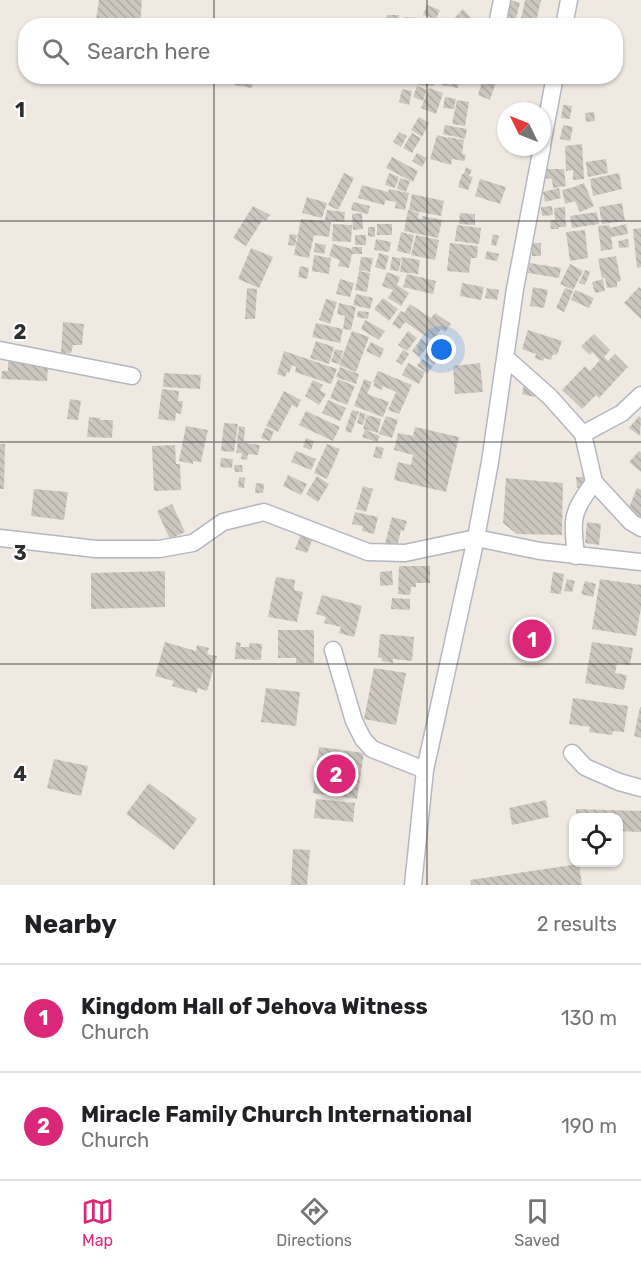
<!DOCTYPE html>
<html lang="en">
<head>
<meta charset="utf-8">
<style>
  :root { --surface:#fff; --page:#f6f6f6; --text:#202124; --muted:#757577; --line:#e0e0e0; --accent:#db2777 }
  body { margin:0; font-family:Rubik,sans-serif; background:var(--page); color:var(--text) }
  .controls { position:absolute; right:18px; bottom:18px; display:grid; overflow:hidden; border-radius:12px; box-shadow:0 2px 4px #0004 }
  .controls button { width:54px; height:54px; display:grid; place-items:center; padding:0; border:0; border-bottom:2px solid var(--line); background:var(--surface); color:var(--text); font:30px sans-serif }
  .compass { position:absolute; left:497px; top:102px; width:54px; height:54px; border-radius:50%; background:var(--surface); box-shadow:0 2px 4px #0004; rotate:313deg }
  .you { position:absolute; left:442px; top:350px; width:21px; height:21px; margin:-15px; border:4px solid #fff; border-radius:50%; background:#1a73e8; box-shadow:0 0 0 9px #1a73e833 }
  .badge { display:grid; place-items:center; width:39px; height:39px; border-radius:50%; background:var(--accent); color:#fff; font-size:20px; font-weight:700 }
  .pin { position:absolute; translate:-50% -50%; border:3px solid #fff; box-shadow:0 2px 6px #0006 }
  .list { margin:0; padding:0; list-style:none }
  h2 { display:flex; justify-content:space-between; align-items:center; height:78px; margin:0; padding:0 24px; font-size:26px }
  h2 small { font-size:20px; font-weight:400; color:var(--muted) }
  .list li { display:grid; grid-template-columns:39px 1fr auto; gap:18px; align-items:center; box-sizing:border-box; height:108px; padding:0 24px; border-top:2px solid var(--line) }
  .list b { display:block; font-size:22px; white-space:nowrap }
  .list p { margin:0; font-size:20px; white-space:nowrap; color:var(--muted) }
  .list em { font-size:20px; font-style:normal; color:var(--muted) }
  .icon { flex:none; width:33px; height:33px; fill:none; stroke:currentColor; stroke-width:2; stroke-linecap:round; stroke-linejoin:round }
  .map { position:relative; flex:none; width:641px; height:885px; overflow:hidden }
  .search { position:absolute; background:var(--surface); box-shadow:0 2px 4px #0004; left:18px; right:18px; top:18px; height:66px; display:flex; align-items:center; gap:15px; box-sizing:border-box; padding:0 21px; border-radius:24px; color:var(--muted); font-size:22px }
  .sheet { height:294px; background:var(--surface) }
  nav { display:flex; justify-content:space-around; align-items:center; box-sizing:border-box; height:84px; border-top:2px solid var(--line); background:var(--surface); font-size:16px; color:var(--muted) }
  nav a { display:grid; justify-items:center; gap:3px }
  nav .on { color:var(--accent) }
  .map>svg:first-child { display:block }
  .building { fill:url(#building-back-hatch) }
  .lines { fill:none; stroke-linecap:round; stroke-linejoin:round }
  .street-casing { stroke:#b4b7c1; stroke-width:19 }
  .street { stroke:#fff; stroke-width:16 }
  .grid { fill:none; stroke:#2e2e2e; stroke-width:1.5; stroke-opacity:0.55 }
  .grid-label { font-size:20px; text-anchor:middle; font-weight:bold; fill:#2e2e2e; stroke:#fff; stroke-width:4.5; stroke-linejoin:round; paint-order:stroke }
</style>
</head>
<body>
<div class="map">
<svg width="641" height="885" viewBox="0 0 641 885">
  <defs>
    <pattern id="building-back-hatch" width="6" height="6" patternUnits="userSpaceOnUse" patternTransform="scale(1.5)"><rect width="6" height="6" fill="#cbc7bf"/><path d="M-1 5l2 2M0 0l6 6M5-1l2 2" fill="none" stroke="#afaba4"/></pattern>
  </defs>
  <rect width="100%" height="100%" fill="#efe9e1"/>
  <g class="building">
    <polygon points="99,0 142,0 140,26 95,26"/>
    <polygon points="510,0 520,3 514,26 503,23"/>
    <polygon points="525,0 541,0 536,22 521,19"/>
    <polygon points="427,5 440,10 436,19 423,15"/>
    <polygon points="463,9 479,26 447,26"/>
    <polygon points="387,15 399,15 398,26 386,26"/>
    <polygon points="405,17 419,18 418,26 404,26"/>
    <polygon points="226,76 268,76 267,84 253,82 252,88 234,85 235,79 226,78"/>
    <polygon points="421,76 436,76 434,86 419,85"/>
    <polygon points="443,76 460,76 458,88 441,85"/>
    <polygon points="484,76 498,76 490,100 478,95"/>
    <polygon points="417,86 427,90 423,101 413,97"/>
    <polygon points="429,88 443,93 436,114 421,108"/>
    <polygon points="402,89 412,91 409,105 399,102"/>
    <polygon points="445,97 456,99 454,109 443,108"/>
    <polygon points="457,100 469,102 465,126 452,124"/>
    <polygon points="563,105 572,106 570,119 561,118"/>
    <polygon points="594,112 595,121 586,122 585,113"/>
    <polygon points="419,117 429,123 422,137 411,130"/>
    <polygon points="445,125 467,129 465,139 443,134"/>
    <polygon points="563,125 573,127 570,141 560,139"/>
    <polygon points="399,132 407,136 401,147 393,142"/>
    <polygon points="412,133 421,138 412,153 403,148"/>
    <polygon points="437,135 448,138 448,137 464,140 462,154 466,155 464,161 452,159 451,165 430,159"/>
    <polygon points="582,144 584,179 573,180 573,170 566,171 565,146"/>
    <polygon points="417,153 427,158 422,167 412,161"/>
    <polygon points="392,157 418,171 413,182 386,168"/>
    <polygon points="606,159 608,173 588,177 586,162"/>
    <polygon points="466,167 472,170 469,176 473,177 468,190 458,187 462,174 464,174"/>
    <polygon points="546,169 564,169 566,186 553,188 552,179 545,178"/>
    <polygon points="344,173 354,178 338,210 328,205"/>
    <polygon points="389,173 399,177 395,188 385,185"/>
    <polygon points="619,173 622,189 593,196 590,179"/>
    <polygon points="400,178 410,181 406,192 397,189"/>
    <polygon points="480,179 506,187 500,204 475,196"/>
    <polygon points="584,183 594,206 580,212 575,201 565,204 562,190 574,187"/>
    <polygon points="362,185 388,192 389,189 409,193 405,210 395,208 396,202 386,200 384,205 358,198"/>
    <polygon points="559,188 561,198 545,202 543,192"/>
    <polygon points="412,194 444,201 441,216 409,210"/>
    <polygon points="307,197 327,203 322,218 302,213"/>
    <polygon points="353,202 370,206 368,214 351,210"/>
    <polygon points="622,203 625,221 602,224 599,207"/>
    <polygon points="253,206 270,215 266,221 263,219 246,246 233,238"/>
    <polygon points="552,206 553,215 542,216 541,207"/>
    <polygon points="565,207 566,227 559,227 559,229 551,229 550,220 555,220 554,208"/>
    <polygon points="327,210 345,212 344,222 325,220"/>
    <polygon points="408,210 419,213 418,218 422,219 423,216 442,220 438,238 404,231"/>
    <polygon points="597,212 599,224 572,228 570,216"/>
    <polygon points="362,213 363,229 353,230 352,214"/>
    <polygon points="460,213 475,214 475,225 459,224"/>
    <polygon points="301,219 331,222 329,237 314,235 309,258 294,255"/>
    <polygon points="333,224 352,225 351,242 332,241"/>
    <rect x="377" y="224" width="15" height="11"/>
    <polygon points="626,224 628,234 611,237 613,249 601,251 598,226 609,225 610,228"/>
    <polygon points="457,225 481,228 479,244 455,241"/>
    <polygon points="368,227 375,227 375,237 368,236"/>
    <polygon points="641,228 641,267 637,268 633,229"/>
    <polygon points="585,230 588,258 570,261 566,232"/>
    <polygon points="401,232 414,235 410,254 397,251"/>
    <polygon points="290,234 297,235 295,246 288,245"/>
    <polygon points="493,234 499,236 496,246 491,245"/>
    <rect x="355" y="235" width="11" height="10"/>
    <polygon points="416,235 439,240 435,260 411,255"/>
    <polygon points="376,239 391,242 389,252 374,250"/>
    <polygon points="628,239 629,247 619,248 618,241"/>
    <polygon points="315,243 326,245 324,254 314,252"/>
    <polygon points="450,243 478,246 477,258 471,258 469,273 447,271"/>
    <rect x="532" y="243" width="9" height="13"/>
    <polygon points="333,244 352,249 352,247 362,247 362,254 352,254 349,268 338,266 340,260 329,256"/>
    <polygon points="251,248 273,257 259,288 238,279"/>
    <polygon points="487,251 499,254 497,261 485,259"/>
    <polygon points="379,253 389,256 385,270 375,267"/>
    <polygon points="314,255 331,258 329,274 312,271"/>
    <polygon points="616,256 621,281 617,282 617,287 607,288 605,278 602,278 598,259"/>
    <polygon points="361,257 373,258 370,272 359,270"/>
    <polygon points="392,257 401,258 399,271 390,270"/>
    <polygon points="402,257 420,260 418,274 400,272"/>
    <polygon points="530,263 561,268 559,278 528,273"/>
    <polygon points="570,264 583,271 573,290 560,284"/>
    <polygon points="300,266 309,268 307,279 298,277"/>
    <polygon points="585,270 590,272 585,285 579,283"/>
    <polygon points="359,271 370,273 367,292 355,290"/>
    <polygon points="387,272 400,277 397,285 409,293 401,306 388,298 393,290 382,286"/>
    <polygon points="407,274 436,281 433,294 403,287"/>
    <polygon points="340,279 354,283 350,297 336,294"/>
    <polygon points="603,279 605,291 595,293 592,282"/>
    <polygon points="462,283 484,287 481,300 460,296"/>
    <polygon points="533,287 548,290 544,308 530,306"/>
    <polygon points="639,287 641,289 641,319 624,303"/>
    <polygon points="247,288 257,289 255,319 245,319"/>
    <polygon points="487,288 499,290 497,300 485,298"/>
    <polygon points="565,288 573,291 564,312 556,308"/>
    <polygon points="575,290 594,298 589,308 571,300"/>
    <polygon points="356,294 373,298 370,309 353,305"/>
    <polygon points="383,298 398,309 389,321 374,309"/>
    <polygon points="326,299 337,302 330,324 319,320"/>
    <polygon points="339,303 356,307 351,330 343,329 345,316 337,314"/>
    <polygon points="410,304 431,318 435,313 451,324 445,332 441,329 433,341 405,322 400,329 392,324 401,311 404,313"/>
    <polygon points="358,311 369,312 368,319 357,317"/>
    <polygon points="365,320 385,331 379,340 361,329"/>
    <polygon points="63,322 84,324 82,345 73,345 71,353 61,353"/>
    <polygon points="316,323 343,329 340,343 312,337"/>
    <polygon points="528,330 562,341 557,355 553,354 551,360 544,358 543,361 535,358 536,354 522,349"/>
    <polygon points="352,331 369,337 356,372 339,365"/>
    <polygon points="408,331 417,338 407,351 398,345"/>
    <polygon points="594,334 610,350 604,357 608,361 615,354 628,367 599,398 596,395 582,409 562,390 585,366 590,371 600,360 592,352 590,355 581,346"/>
    <polygon points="421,339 429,345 419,357 412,351"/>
    <polygon points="316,341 334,347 329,364 310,358"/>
    <polygon points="371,342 384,349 380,358 366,351"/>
    <polygon points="335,349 343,351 339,364 331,362"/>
    <polygon points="403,350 409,354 402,365 396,361"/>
    <polygon points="429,350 440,357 434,365 424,357"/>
    <polygon points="284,351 337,369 331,384 295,372 296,367 292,365 289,373 287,372 285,377 277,374"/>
    <polygon points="422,359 433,366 428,373 417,366"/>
    <polygon points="8,362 48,364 47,381 1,379 2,371 8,371"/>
    <polygon points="408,363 425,372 419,384 402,375"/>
    <polygon points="480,363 483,392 455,394 453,366"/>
    <polygon points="340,367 359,374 356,384 336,377"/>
    <polygon points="378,371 412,385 399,414 388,410 396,392 383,386 382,390 373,386 375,382 373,382"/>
    <polygon points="164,373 201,375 200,389 163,387"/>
    <polygon points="338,379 355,386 347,405 330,398"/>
    <polygon points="364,379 372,382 367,394 389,402 383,417 354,406"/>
    <polygon points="313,380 323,385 320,390 326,394 319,405 305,396"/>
    <polygon points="524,385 536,388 534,397 522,394"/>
    <polygon points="162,389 179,391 178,401 183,401 181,414 176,413 175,421 158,419"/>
    <polygon points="284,391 301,400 297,408 292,405 278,432 266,426"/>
    <polygon points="70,399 81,401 78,420 67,419"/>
    <polygon points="328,400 346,408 340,421 322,413"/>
    <polygon points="352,410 359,412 351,433 345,431"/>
    <polygon points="306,411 340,427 333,441 299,425"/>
    <polygon points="360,412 366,414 363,425 357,423"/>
    <polygon points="367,415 381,419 378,433 363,429"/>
    <polygon points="386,416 398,420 392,438 379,434"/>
    <polygon points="639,416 641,418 640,436 629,428"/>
    <polygon points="89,417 100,418 100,420 113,420 112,438 87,437"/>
    <polygon points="224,423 238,424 234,452 221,451"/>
    <polygon points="186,426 208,430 201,462 193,461 193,464 179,461"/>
    <polygon points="239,426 245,427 244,441 237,441"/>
    <polygon points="415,427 459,437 446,492 394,480 398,462 411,465 413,455 394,450 398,433 413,436"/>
    <polygon points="265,428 274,431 270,441 261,438"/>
    <polygon points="365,430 380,436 377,442 362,437"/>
    <polygon points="306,438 314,441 311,450 303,447"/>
    <polygon points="238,442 260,445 258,455 248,454 247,460 241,459 242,453 236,453"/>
    <polygon points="0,444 5,444 4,489 0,489"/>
    <polygon points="327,444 340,449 327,479 314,473"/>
    <polygon points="175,445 176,464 180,464 181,490 154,491 152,446"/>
    <polygon points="376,446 384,448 381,459 373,457"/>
    <polygon points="296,451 316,459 311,470 291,462"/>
    <polygon points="639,451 641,453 641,472 629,462"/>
    <polygon points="221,458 233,459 232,468 220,467"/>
    <polygon points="234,465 242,465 243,472 235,472"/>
    <polygon points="288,475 307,484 301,495 283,486"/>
    <polygon points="317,476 329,484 318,502 306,494"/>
    <polygon points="239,477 245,478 244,488 238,487"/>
    <polygon points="576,477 585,477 585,488 577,488"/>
    <polygon points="506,478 563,483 562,535 517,534 503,523"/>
    <polygon points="256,483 264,484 263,493 255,493"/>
    <polygon points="363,486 373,489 366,512 356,509"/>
    <polygon points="637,488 641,490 641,520 626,515"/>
    <polygon points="34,489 68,492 64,520 31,516"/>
    <polygon points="172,504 185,532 170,539 157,511"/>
    <polygon points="355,512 378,517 374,534 362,531 363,526 352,524"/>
    <polygon points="392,517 407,521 404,531 401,530 397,547 385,544"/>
    <polygon points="587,522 601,524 599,545 585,543"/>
    <polygon points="301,534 313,538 307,553 295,549"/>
    <polygon points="399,566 430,566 430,583 416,583 416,587 411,587 410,595 398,594"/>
    <polygon points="165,571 165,607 91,609 91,573"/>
    <polygon points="392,571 393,585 380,586 380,572"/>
    <polygon points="553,572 564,574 561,594 550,593"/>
    <polygon points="276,577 295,580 294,590 303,592 297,622 268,617"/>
    <polygon points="567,579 575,581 572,592 564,591"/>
    <polygon points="600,579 641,585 641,608 636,636 592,629"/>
    <polygon points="585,581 596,584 593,597 581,594"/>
    <polygon points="322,595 362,606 354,637 339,633 341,627 324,623 326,617 316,614"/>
    <polygon points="392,598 410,599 410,610 391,609"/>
    <polygon points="278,630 314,630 314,663 296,663 296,658 278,658"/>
    <polygon points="380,634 414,637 412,661 393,659 393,663 382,661 382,658 378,657"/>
    <polygon points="165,642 196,651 197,645 209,648 207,654 217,656 207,691 198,688 197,693 172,686 174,681 155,676"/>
    <polygon points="236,642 241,643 240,647 249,647 250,643 262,644 261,660 235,659"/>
    <polygon points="592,642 633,648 630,665 617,663 615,673 627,675 624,690 585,683"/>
    <polygon points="374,668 406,673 396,725 364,719"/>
    <polygon points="266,688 300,692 296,726 261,722"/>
    <polygon points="573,698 628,706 624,732 613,731 612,735 589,732 590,727 569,724"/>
    <polygon points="640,707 641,707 641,738 634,736"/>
    <polygon points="319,747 364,753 357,799 313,793"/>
    <polygon points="54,759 88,766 81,796 47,788"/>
    <polygon points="149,783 197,819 174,850 126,814"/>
    <polygon points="316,799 355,803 353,822 314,818"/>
    <polygon points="546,800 549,817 512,825 509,808"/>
    <polygon points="576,809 641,811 641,832 618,831 618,818 576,818"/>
    <polygon points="293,849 310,850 307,885 291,885"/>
    <polygon points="579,864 582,885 471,885 470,880"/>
  </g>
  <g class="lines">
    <g class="street-casing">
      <g id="street">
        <polyline points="502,0 498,20 503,26"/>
        <polyline points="564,26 569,0"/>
        <polyline points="542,145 555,76"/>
        <polyline points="542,147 515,289 490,462 476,538 540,551 641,562"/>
        <polyline points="0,350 132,376"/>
        <path d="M506,358L550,397L583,434L594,482C586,494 575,507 574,522C573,533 575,545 576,556"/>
        <polyline points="583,434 622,413 641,395"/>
        <polyline points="594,482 631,522 641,528"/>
        <polyline points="0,538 96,549 159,549 193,543 223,522 264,512 368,552 405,553 476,538 425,770 413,885"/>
        <polyline points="333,650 354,721 363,739 372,749 425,770"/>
        <polyline points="572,753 585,767 619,782 641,788"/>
      </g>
    </g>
    <use href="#street" class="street"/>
  </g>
  <path class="grid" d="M214,0V26M427,0V26M214,76V885M427,76V885M0,221H641M0,442H641M0,664H641"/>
  <g class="grid-label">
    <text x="20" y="117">1</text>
    <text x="20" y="339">2</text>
    <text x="20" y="560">3</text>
    <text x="20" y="781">4</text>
  </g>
</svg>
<div class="controls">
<button><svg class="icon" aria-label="locate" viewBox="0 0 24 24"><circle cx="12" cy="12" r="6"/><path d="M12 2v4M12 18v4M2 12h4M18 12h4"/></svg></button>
</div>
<svg class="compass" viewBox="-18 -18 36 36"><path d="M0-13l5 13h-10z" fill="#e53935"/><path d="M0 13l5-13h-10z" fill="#757577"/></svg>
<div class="you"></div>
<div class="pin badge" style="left:532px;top:639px">1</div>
<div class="pin badge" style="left:336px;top:774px">2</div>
<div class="search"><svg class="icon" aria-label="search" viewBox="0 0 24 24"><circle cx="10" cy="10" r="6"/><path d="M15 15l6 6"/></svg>Search here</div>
</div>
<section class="sheet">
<h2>Nearby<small>2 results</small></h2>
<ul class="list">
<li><span class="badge">1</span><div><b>Kingdom Hall of Jehova Witness</b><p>Church</p></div><em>130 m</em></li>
<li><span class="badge">2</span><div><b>Miracle Family Church International</b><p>Church</p></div><em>190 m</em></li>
</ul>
</section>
<nav>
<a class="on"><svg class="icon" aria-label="map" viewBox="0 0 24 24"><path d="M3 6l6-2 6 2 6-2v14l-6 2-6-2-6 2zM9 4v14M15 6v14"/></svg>Map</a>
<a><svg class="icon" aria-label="directions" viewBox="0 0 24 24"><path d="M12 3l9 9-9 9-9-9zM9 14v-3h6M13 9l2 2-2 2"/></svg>Directions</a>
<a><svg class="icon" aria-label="saved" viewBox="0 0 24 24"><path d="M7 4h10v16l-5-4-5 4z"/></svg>Saved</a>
</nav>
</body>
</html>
